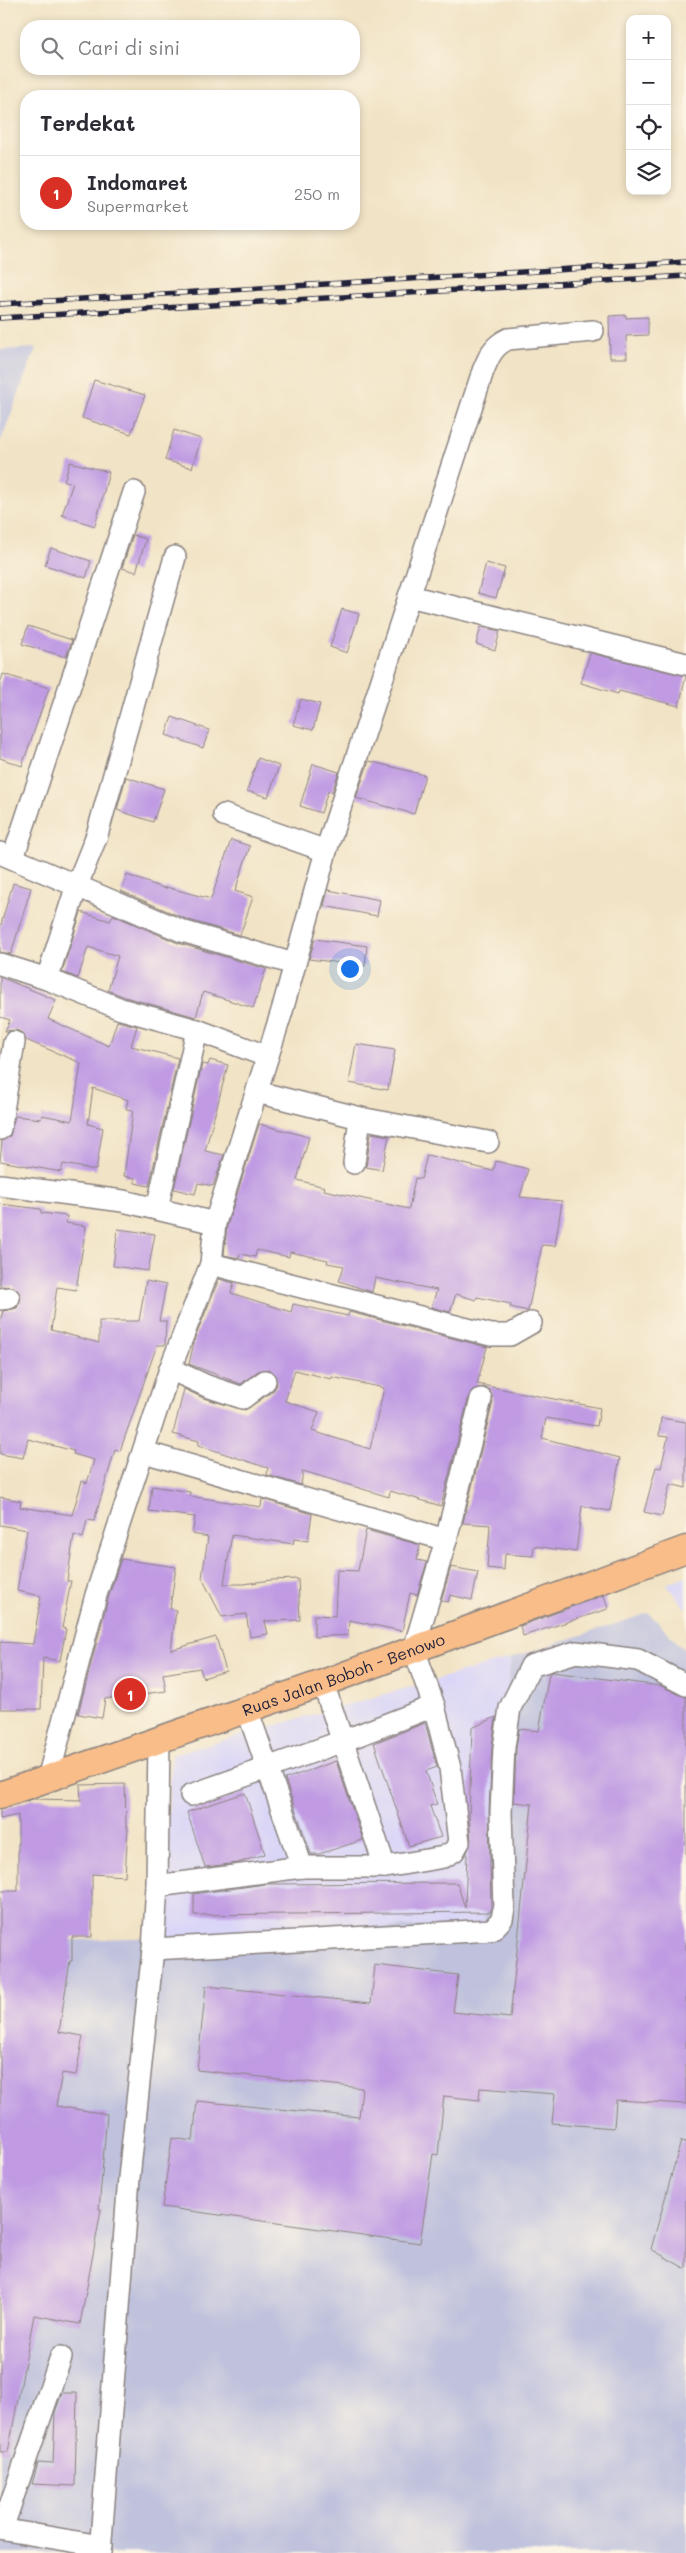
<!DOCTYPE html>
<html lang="id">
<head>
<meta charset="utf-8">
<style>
  :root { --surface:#fff; --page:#f2f2f3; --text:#2b2b33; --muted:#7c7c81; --line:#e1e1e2; --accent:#d93025 }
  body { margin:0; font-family:Mali,sans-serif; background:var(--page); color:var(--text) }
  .controls { position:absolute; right:15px; top:15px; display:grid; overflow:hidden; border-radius:10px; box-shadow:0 2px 8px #0003 }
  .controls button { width:45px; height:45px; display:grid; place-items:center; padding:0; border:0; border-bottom:1px solid var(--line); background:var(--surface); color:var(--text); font:25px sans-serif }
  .you { position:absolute; left:349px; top:968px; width:18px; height:18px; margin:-12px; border:4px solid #fff; border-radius:50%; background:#1a73e8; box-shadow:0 0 0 8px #1a73e833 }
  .badge { display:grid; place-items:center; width:32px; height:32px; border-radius:50%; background:var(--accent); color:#fff; font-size:16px; font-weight:700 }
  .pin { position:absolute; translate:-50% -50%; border:2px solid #fff; box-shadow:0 1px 5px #0006 }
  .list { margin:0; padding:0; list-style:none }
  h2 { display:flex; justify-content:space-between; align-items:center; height:65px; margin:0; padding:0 20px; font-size:21px }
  h2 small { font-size:16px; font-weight:400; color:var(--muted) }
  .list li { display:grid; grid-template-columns:32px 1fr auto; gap:15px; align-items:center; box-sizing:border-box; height:75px; padding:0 20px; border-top:1px solid var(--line) }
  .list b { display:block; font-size:19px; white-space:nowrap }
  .list p { margin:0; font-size:16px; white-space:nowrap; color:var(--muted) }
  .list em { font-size:16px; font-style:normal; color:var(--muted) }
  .icon { flex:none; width:28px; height:28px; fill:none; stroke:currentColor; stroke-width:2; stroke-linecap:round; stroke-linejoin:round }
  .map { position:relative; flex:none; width:686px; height:2553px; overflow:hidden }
  .search { position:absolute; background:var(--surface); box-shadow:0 2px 8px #0003; left:20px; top:20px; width:340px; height:55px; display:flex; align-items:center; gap:12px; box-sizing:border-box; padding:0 18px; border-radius:20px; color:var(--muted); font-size:19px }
  .panel { position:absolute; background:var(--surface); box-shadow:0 2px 8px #0003; left:20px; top:90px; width:340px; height:140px; border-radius:20px }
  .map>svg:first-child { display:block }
  .built { fill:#dad6f7 }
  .industrial { fill:#c0c2dd }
  .building { fill:#c09be3; fill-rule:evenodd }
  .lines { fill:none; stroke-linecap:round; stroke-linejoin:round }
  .minor-casing { stroke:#8a8280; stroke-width:24 }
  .major-casing { stroke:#8a8280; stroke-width:29 }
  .minor { stroke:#fff; stroke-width:21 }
  .major { stroke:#f8bd89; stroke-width:26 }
  .rail-casing { stroke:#22223b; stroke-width:5.5 }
  .rail { stroke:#fcf5e5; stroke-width:4; stroke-dasharray:11; stroke-linecap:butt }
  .labels { text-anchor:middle; stroke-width:4; stroke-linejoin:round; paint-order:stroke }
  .street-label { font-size:16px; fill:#22223b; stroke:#fcf5e5 }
</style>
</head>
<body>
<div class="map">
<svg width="686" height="2553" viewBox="0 0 686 2553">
  <rect width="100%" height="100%" fill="#fcf5e5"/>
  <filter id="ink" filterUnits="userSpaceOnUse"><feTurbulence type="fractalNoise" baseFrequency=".02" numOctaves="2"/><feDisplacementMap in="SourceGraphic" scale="10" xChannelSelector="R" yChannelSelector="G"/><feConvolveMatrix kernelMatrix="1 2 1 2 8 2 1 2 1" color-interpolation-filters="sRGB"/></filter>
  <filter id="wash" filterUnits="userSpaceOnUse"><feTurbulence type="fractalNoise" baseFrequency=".0096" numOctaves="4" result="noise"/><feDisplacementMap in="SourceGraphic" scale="20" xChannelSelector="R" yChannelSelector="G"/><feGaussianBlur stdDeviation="1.12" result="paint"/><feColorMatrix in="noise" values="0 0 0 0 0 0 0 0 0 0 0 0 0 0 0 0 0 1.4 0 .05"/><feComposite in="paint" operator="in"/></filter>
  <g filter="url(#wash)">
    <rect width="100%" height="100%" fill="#f1e3c5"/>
    <g class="built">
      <polygon points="686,1576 686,1609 666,1584"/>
      <polygon points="511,1658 484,1924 160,1938 172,1755"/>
    </g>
    <g class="industrial">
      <polygon points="36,348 0,443 0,350"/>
      <polygon points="649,1613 686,1652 686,2553 0,2553 0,1943 484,1924 511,1658"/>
    </g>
    <g id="blocks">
      <g class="building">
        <polygon points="626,315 626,318 648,317 648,335 626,336 627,358 610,358 609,316"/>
        <polygon points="94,380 145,395 131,434 82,418"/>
        <polygon points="174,430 201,439 192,468 165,460"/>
        <polygon points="70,462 109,472 95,526 62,515 73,483 64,481"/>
        <polygon points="133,535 146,539 136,572 122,568"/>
        <polygon points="51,548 91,561 86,578 45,565"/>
        <polygon points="486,563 505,568 496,598 478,593"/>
        <polygon points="342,609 359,614 347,653 330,647"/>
        <polygon points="28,626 72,640 66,657 22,644"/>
        <polygon points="481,627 500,631 495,650 476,644"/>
        <polygon points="590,653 686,676 679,706 619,691 618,694 581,683"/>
        <polygon points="3,674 49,688 22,766 0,758 0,684"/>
        <polygon points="301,699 320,704 313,730 293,725"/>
        <polygon points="172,717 209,730 203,748 166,735"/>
        <polygon points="258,758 279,766 268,797 247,791"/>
        <polygon points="369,761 425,775 414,814 356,798"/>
        <polygon points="313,764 339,772 332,792 328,791 321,813 300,806"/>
        <polygon points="126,777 164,789 153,822 117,810"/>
        <polygon points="231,840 250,846 235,891 253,897 240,935 186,919 121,891 127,875 166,889 166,887 211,899"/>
        <polygon points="13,883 31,888 11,954 0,952 0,928"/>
        <polygon points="328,890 380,900 377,916 324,906"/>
        <polygon points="81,912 110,921 113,915 178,943 266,969 253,1008 203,992 196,1017 125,997 108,990 118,956 88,947 78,978 62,972"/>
        <polygon points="315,939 367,946 365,966 309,959"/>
        <polygon points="0,977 56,1000 48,1019 109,1046 117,1021 137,1026 131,1046 178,1058 149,1186 135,1183 135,1178 124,1176 133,1110 126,1109 128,1100 93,1088 88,1124 103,1128 96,1170 63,1164 61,1172 0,1161 2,1141 10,1136 15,1116 41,1119 42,1115 72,1121 81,1063 26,1040 22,1033 16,1030 5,1031 10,1020 0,1017"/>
        <polygon points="356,1044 395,1050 388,1090 349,1083"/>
        <polygon points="210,1060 228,1065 205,1151 224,1155 213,1186 198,1183 195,1194 174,1189 202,1064 208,1065"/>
        <polygon points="259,1124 309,1137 297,1180 325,1187 324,1190 409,1209 415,1178 421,1179 427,1155 493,1171 496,1161 528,1169 520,1197 562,1201 555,1246 542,1245 528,1311 510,1307 511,1304 477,1297 476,1300 456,1294 450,1312 431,1307 437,1290 375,1278 372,1292 339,1281 344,1266 327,1263 328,1260 290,1252 289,1257 257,1250 255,1257 240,1254 239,1258 224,1255 227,1226"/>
        <polygon points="371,1133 389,1136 382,1170 366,1167"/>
        <polygon points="0,1204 41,1209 41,1213 67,1216 66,1223 86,1226 76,1290 57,1287 51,1330 99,1343 99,1321 139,1321 146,1281 166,1285 159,1321 166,1321 165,1345 157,1345 120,1451 115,1450 94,1521 87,1520 83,1538 74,1535 67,1581 71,1581 62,1628 66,1629 60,1661 43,1658 41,1709 0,1709 0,1642 33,1644 41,1596 17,1591 27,1530 0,1525 0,1497 21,1501 20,1507 72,1515 82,1481 87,1483 94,1460 73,1454 74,1451 28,1439 23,1458 0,1454 0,1321 3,1311 17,1308 21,1297 14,1287 0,1286"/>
        <polygon points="118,1229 155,1234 148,1271 113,1266"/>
        <path d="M219,1279L234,1283L231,1293L291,1312L293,1304L348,1316L349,1312L487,1347L477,1384L600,1408L597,1426L546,1418L542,1438L620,1458L610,1511L582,1506L576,1552L534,1546L533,1556L505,1554L504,1570L487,1568L490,1525L463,1523L493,1402L490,1390L484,1387L472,1390L469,1396L441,1506L390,1491L389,1497L303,1471L301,1485L267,1475L268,1468L198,1445L199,1441L173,1434L184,1389L203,1398L245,1410L273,1391L277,1385L275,1374L269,1369L258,1371L241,1384L189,1364L195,1338ZM295,1370L331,1379L332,1377L384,1388L370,1449L312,1431L319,1412L285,1401Z"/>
        <polygon points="661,1418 686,1422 686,1488 670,1484 662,1516 644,1512 656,1467 661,1468 668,1437 659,1436"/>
        <polygon points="152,1486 190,1492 190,1496 261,1507 262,1499 312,1514 308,1541 294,1539 293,1544 232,1535 224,1584 244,1584 271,1580 298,1579 300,1620 265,1621 268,1634 250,1637 246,1614 222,1617 202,1578 208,1537 192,1534 195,1517 149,1511"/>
        <polygon points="366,1530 420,1545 417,1560 427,1562 417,1595 410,1593 402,1631 349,1620 348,1635 314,1637 314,1615 335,1616 337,1570 358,1571"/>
        <polygon points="121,1559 176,1567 170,1609 176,1610 171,1650 216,1637 226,1671 203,1678 200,1668 163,1674 166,1691 105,1699 102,1718 78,1714 108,1599"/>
        <polygon points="451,1567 478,1572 472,1600 450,1595 448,1602 441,1601"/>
        <polygon points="604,1595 608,1609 523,1636 520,1626"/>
        <polygon points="552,1672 661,1686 686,1697 686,2104 616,2100 614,2128 552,2123 555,2094 480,2088 479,2100 444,2096 438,2155 433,2154 420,2243 162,2207 172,2138 193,2141 197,2101 359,2117 362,2088 197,2070 206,1986 371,2003 375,1965 458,1975 453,2012 510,2018 532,1804 514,1802 516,1748 519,1729 539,1731 549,1674"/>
        <polygon points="496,1717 492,1746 489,1811 491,1912 194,1915 194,1894 265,1884 457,1883 465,1908 467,1853 471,1840 469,1817 472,1728"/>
        <polygon points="425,1723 437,1767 426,1771 437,1804 430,1806 441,1837 409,1846 374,1743"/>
        <polygon points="336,1761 363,1840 319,1854 311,1854 285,1779"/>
        <polygon points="125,1784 126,1827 128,1827 125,1876 92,1874 92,1937 72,1937 72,1961 70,1961 59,2032 83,2036 76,2075 62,2073 56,2106 107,2114 99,2209 101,2209 97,2233 80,2324 34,2315 8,2452 0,2452 0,1891 18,1891 18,1815 0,1819 0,1810 33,1799 81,1800 80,1785"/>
        <polygon points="245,1793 265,1854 238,1863 205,1867 187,1812"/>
        <polygon points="681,2141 686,2142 686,2269 651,2249"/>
        <polygon points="62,2393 77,2393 75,2486 32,2484 38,2463 53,2464 55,2412"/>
      </g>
    </g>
  </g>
  <g filter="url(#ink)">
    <use href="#blocks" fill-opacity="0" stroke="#8a8280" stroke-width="1"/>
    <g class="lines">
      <g class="minor-casing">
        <g id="minor">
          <polyline points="175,557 97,835 77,885 47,979 121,1009 197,1030 266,1056"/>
          <polyline points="409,596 686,664"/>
          <polyline points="224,815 326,851"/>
          <polyline points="0,853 182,931 294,964"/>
          <polyline points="13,858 134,492"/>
          <polyline points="0,964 47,979"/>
          <polyline points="257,1092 360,1118 488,1142"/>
          <polyline points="0,1129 14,1042"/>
          <polyline points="354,1163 360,1118"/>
          <polyline points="0,1185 123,1201 215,1223"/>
          <polyline points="157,1209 197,1030"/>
          <polyline points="211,1264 491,1335 510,1335 531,1323"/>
          <polyline points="0,1299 9,1298"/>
          <polyline points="170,1369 207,1386 243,1398 265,1381"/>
          <polyline points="144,1452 446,1540"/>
          <polyline points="323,1683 385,1867"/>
          <polyline points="247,1709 302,1867"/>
          <path d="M48,1779L96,1595L170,1369L211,1264L215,1223L282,1011L326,851L483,371C489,356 493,346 508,339L593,331"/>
          <polyline points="191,1795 343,1741 434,1706"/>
          <polyline points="157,1886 302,1867 385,1867 444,1857 454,1851 459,1842 450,1768 434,1706 414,1649 446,1540 481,1399"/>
          <polyline points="153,1949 492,1930 502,1919 504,1908 501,1812 504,1747 510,1708 531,1666 576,1652 638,1660 686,1685"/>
          <polyline points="0,2529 101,2546"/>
          <polyline points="2,2529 61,2357"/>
          <polyline points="100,2553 129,2178 153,1949 157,1886 159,1740"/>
        </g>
      </g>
      <g class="major-casing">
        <g id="major">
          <path id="s1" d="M0,1795L323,1683L686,1549"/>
        </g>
      </g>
      <use href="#minor" class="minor"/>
      <use href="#major" class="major"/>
      <g class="rail-casing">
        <g id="rail">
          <polyline points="0,304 686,262"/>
          <polyline points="0,318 686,276"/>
        </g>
      </g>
      <use href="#rail" class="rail"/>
    </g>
  </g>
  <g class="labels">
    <g class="street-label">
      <text dy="6" stroke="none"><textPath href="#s1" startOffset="364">Ruas Jalan Boboh - Benowo</textPath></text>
    </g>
  </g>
</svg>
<div class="controls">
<button>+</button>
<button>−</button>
<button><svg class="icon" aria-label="locate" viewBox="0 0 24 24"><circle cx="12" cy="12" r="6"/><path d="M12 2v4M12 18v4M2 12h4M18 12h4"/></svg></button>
<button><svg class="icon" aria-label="layers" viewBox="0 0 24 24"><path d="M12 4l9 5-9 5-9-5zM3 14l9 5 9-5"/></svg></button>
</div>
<div class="you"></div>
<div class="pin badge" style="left:130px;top:1694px">1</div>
<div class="search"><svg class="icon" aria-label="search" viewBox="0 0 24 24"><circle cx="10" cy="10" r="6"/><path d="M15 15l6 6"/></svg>Cari di sini</div>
<section class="panel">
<h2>Terdekat<small></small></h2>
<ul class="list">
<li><span class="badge">1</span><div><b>Indomaret</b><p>Supermarket</p></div><em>250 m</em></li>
</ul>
</section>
</div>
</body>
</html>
